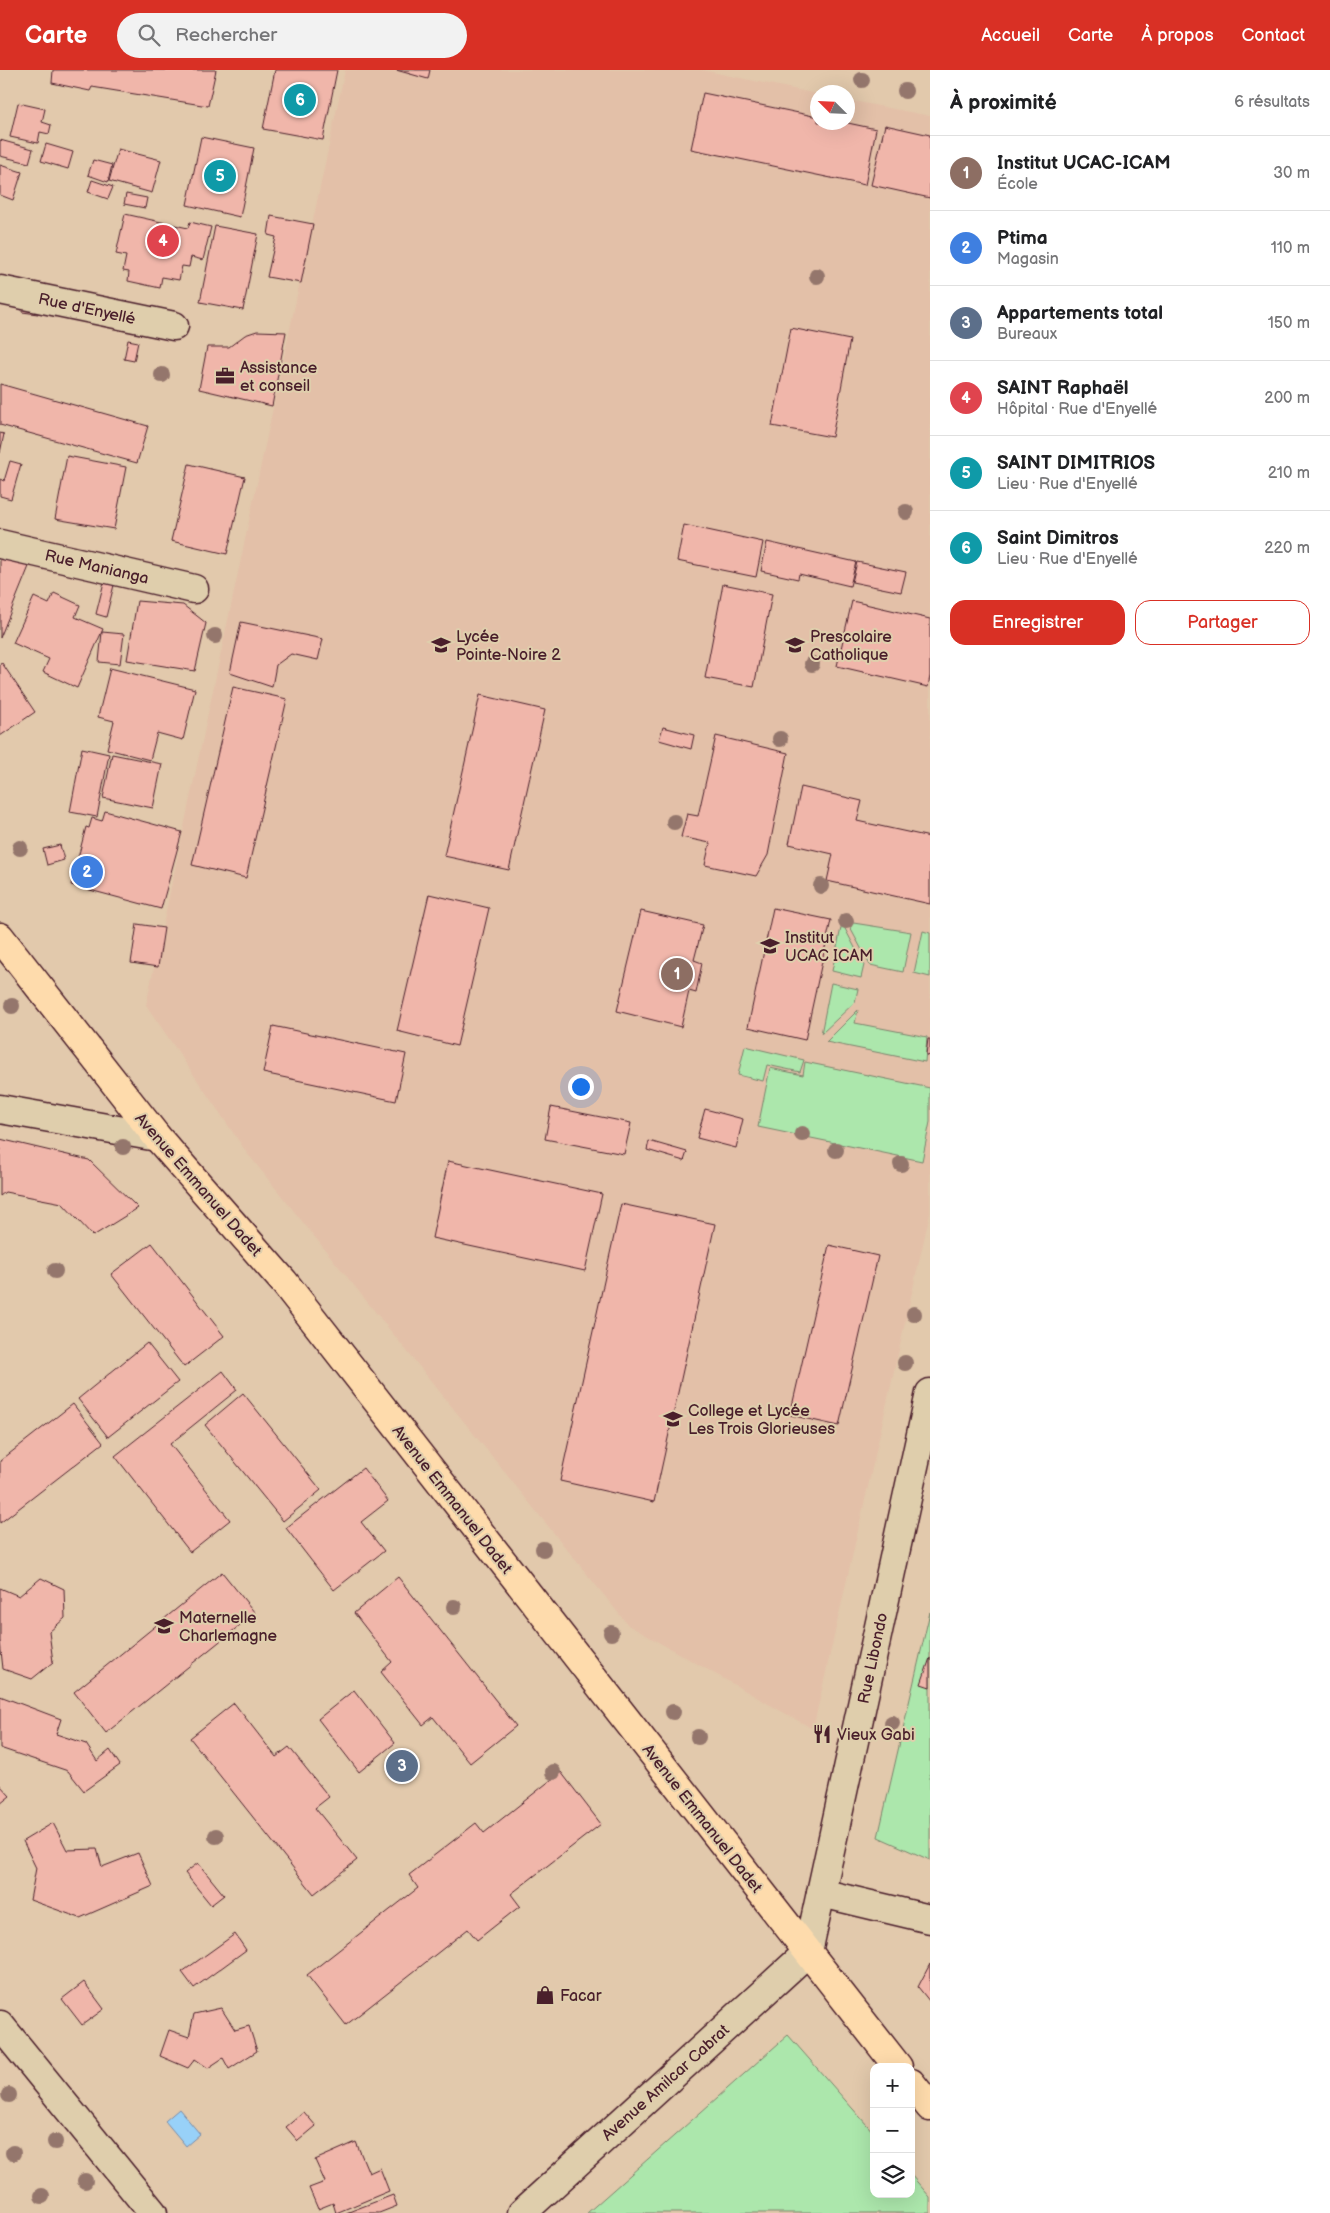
<!DOCTYPE html>
<html lang="fr">
<head>
<meta charset="utf-8">
<style>
  :root { --surface:#fff; --page:#f2f2f2; --text:#202124; --muted:#757577; --line:#e0e0e0; --accent:#d93025 }
  body { margin:0; font-family:"Balsamiq Sans",sans-serif; background:var(--page); color:var(--text) }
  .controls { position:absolute; right:15px; bottom:15px; display:grid; overflow:hidden; border-radius:10px; box-shadow:0 5px 20px #0002 }
  .controls button { width:45px; height:45px; display:grid; place-items:center; padding:0; border:0; border-bottom:1px solid var(--line); background:var(--surface); color:var(--text); font:25px sans-serif }
  .compass { position:absolute; left:810px; top:15px; width:45px; height:45px; border-radius:50%; background:var(--surface); box-shadow:0 5px 20px #0002; rotate:294deg }
  .you { position:absolute; left:580px; top:1016px; width:18px; height:18px; margin:-12px; border:4px solid #fff; border-radius:50%; background:#1a73e8; box-shadow:0 0 0 8px #1a73e833 }
  .badge { display:grid; place-items:center; width:32px; height:32px; border-radius:50%; background:var(--accent); color:#fff; font-size:16px; font-weight:700 }
  .pin { position:absolute; translate:-50% -50%; border:2px solid #fff; box-shadow:0 1px 5px #0006 }
  .list { margin:0; padding:0; list-style:none }
  h2 { display:flex; justify-content:space-between; align-items:center; height:65px; margin:0; padding:0 20px; font-size:21px }
  h2 small { font-size:16px; font-weight:400; color:var(--muted) }
  .list li { display:grid; grid-template-columns:32px 1fr auto; gap:15px; align-items:center; box-sizing:border-box; height:75px; padding:0 20px; border-top:1px solid var(--line) }
  .list b { display:block; font-size:19px; white-space:nowrap }
  .list p { margin:0; font-size:16px; white-space:nowrap; color:var(--muted) }
  .list em { font-size:16px; font-style:normal; color:var(--muted) }
  .actions { display:flex; gap:10px; padding:15px 20px }
  .actions a { flex:1; padding:11px 0; border:1px solid var(--accent); border-radius:15px; text-align:center; font-size:18px; color:var(--accent) }
  .actions .main { background:var(--accent); color:#fff }
  .icon { flex:none; width:28px; height:28px; fill:none; stroke:currentColor; stroke-width:2; stroke-linecap:round; stroke-linejoin:round }
  .map { position:relative; flex:none; width:930px; height:2143px; overflow:hidden }
  header { display:flex; align-items:center; gap:30px; box-sizing:border-box; height:70px; padding:0 25px; background:var(--accent); color:#fff }
  header strong { font-size:24px }
  nav { display:flex; gap:28px; margin-inline-start:auto; font-size:18px }
  .search { width:350px; height:45px; background:var(--page); display:flex; align-items:center; gap:12px; box-sizing:border-box; padding:0 18px; border-radius:28px; color:var(--muted); font-size:19px }
  main { display:flex }
  aside { flex:1; background:var(--surface) }
  .map>svg:first-child { display:block }
  .built { fill:#e3c0a8 }
  .green { fill:#ace7ac; stroke:#7b836c }
  .water { fill:#98d1f8; stroke:#798aa6 }
  .building { fill:#f0b6aa; stroke:#4a1f2b }
  .lines { fill:none; stroke-linecap:round; stroke-linejoin:round }
  .minor-casing { stroke:#4a1f2b; stroke-width:31 }
  .major-casing { stroke:#4a1f2b; stroke-width:31 }
  .minor { stroke:#dfceac; stroke-width:28 }
  .major { stroke:#fedbac; stroke-width:28 }
  .tree { fill:#94766c }
  .labels { text-anchor:middle; stroke-width:4; stroke-linejoin:round; paint-order:stroke }
  .street-label { font-size:16px; fill:#4a1f2b; stroke:#dfceac }
  .poi-label { font-size:16px; fill:#4a1f2b; stroke:#dfceac; text-anchor:start }
</style>
</head>
<body>
<header>
<strong>Carte</strong>
<div class="search"><svg class="icon" aria-label="search" viewBox="0 0 24 24"><circle cx="10" cy="10" r="6"/><path d="M15 15l6 6"/></svg>Rechercher</div>
<nav><a>Accueil</a><a>Carte</a><a>À propos</a><a>Contact</a></nav>
</header>
<main>
<div class="map">
<svg width="930" height="2143" viewBox="0 0 930 2143">
  <rect width="100%" height="100%" fill="#e2c9ac"/>
  <filter id="ink" filterUnits="userSpaceOnUse"><feTurbulence type="fractalNoise" baseFrequency=".02" numOctaves="2"/><feDisplacementMap in="SourceGraphic" scale="10" xChannelSelector="R" yChannelSelector="G"/><feConvolveMatrix kernelMatrix="1 2 1 2 8 2 1 2 1" color-interpolation-filters="sRGB"/></filter>
  <g filter="url(#ink)">
    <polygon class="built" points="345,0 702,0 817,24 818,52 848,52 848,30 930,46 930,1143 813,1659 628,1555 247,1083 146,935"/>
    <g class="green">
      <polygon points="847,852 911,862 903,902 870,895"/>
      <polygon points="842,853 864,895 861,908 832,901"/>
      <polygon points="923,861 930,863 930,907 914,903"/>
      <polygon points="831,913 858,919 855,932 821,964"/>
      <polygon points="858,940 855,953 927,967 925,992 826,972"/>
      <polygon points="745,976 804,990 800,1002 767,995 763,1011 738,1005"/>
      <polygon points="805,992 930,1018 930,1052 922,1091 758,1057 770,998 803,1005"/>
      <polygon points="930,1542 930,1790 878,1767"/>
      <polygon points="788,1965 874,2063 874,2124 911,2124 911,2105 930,2127 930,2143 587,2143"/>
    </g>
    <polygon class="water" points="179,2039 200,2064 186,2076 165,2051"/>
    <g class="building">
      <polygon points="53,0 216,0 208,36 92,17 90,21 52,13"/>
      <polygon points="275,0 337,0 323,70 263,59"/>
      <polygon points="396,0 430,0 428,9"/>
      <polygon points="703,23 818,47 818,52 843,52 876,59 865,115 691,79"/>
      <polygon points="18,33 45,39 42,52 51,55 49,64 40,62 38,73 10,67"/>
      <polygon points="885,55 930,65 930,128 871,115"/>
      <polygon points="201,67 254,78 240,147 187,135"/>
      <polygon points="0,70 33,79 29,93 0,86"/>
      <polygon points="46,74 73,82 68,99 41,91"/>
      <polygon points="118,79 161,90 152,123 109,111"/>
      <polygon points="93,90 112,95 108,112 88,105"/>
      <polygon points="0,95 22,102 13,130 0,125"/>
      <polygon points="92,110 113,117 108,129 88,122"/>
      <polygon points="126,124 147,128 145,138 124,134"/>
      <polygon points="125,144 188,158 190,152 211,157 203,190 191,187 189,197 182,196 179,210 162,207 160,218 128,211 129,202 123,201 126,186 116,184"/>
      <polygon points="271,146 313,154 301,213 267,207 276,167 268,165"/>
      <polygon points="215,156 258,164 243,240 200,232"/>
      <polygon points="24,225 41,228 38,244 22,242"/>
      <polygon points="791,258 850,270 832,367 772,356"/>
      <polygon points="257,261 286,262 272,336 199,319 207,277 229,277 245,265"/>
      <polygon points="128,270 138,272 134,291 124,289"/>
      <polygon points="0,314 148,356 137,393 0,355"/>
      <polygon points="0,363 4,364 0,383"/>
      <polygon points="67,386 126,397 114,459 55,449"/>
      <polygon points="10,391 21,394 11,429 0,426 0,409 4,411"/>
      <polygon points="189,394 245,407 227,484 171,471"/>
      <polygon points="684,455 763,472 756,507 677,491"/>
      <polygon points="767,472 856,492 850,516 799,504 798,509 761,501"/>
      <polygon points="0,483 30,494 0,568"/>
      <polygon points="857,492 906,502 901,522 852,512"/>
      <polygon points="104,512 114,515 106,547 96,544"/>
      <polygon points="723,514 772,524 754,617 705,608"/>
      <polygon points="54,523 80,535 75,547 103,559 77,618 43,602 49,589 13,573 34,527 49,534"/>
      <polygon points="137,531 183,535 206,553 195,601 127,590"/>
      <polygon points="852,531 930,549 930,606 928,617 837,596"/>
      <polygon points="241,552 323,569 318,590 291,584 276,595 272,617 230,603"/>
      <polygon points="102,562 124,564 120,594 99,592"/>
      <polygon points="2,593 35,642 0,666 0,594"/>
      <polygon points="110,598 195,619 183,670 157,663 150,690 107,679 114,651 98,647"/>
      <polygon points="233,617 287,629 246,808 192,795"/>
      <polygon points="480,625 545,640 509,800 444,786"/>
      <polygon points="663,657 694,665 691,679 659,670"/>
      <polygon points="716,666 788,683 768,785 756,806 705,795 710,773 681,767 687,744 698,746"/>
      <polygon points="82,678 109,684 97,747 70,742"/>
      <polygon points="112,684 162,694 153,738 103,728"/>
      <polygon points="801,717 862,731 857,751 930,767 930,834 827,811 833,784 789,774"/>
      <polygon points="105,741 182,762 161,839 71,815 86,757 89,758 92,748 102,751"/>
      <polygon points="60,775 64,790 47,795 43,779"/>
      <polygon points="429,824 489,838 457,976 397,961"/>
      <polygon points="773,838 831,850 805,970 748,957"/>
      <polygon points="641,841 703,855 694,890 702,893 696,923 689,921 681,957 617,941"/>
      <polygon points="137,854 164,858 158,897 131,893"/>
      <polygon points="273,956 406,984 396,1031 263,1003"/>
      <polygon points="928,969 930,969 930,986 926,985"/>
      <polygon points="551,1037 631,1053 624,1084 545,1069"/>
      <polygon points="705,1039 743,1049 736,1078 697,1068"/>
      <polygon points="0,1069 89,1090 138,1138 93,1166 62,1133 5,1122 0,1126"/>
      <polygon points="649,1071 687,1082 684,1091 647,1080"/>
      <polygon points="448,1091 602,1124 585,1201 432,1168"/>
      <polygon points="621,1134 715,1154 654,1432 560,1411"/>
      <polygon points="152,1173 224,1266 184,1297 111,1204"/>
      <polygon points="829,1175 878,1186 839,1356 790,1345"/>
      <polygon points="147,1273 178,1312 108,1367 78,1329"/>
      <polygon points="223,1301 237,1320 170,1374 230,1450 190,1482 115,1386"/>
      <polygon points="243,1323 321,1420 283,1451 205,1355"/>
      <polygon points="73,1334 103,1373 0,1453 0,1391"/>
      <polygon points="363,1398 388,1431 361,1452 384,1481 334,1520 286,1458"/>
      <polygon points="222,1502 255,1543 106,1663 74,1622"/>
      <polygon points="398,1507 516,1656 470,1693 433,1647 423,1655 381,1602 392,1592 354,1543"/>
      <polygon points="41,1508 64,1519 65,1548 49,1562 53,1592 32,1609 3,1599 0,1571 0,1518 19,1526"/>
      <polygon points="930,1588 930,1617 921,1614"/>
      <polygon points="354,1620 395,1673 359,1702 318,1649"/>
      <polygon points="0,1626 61,1649 56,1664 86,1674 97,1691 110,1680 120,1695 84,1721 68,1701 0,1678"/>
      <polygon points="234,1633 276,1687 289,1677 329,1727 315,1738 357,1790 314,1824 190,1668"/>
      <polygon points="561,1702 601,1754 511,1824 520,1836 477,1870 468,1859 346,1955 307,1905 418,1818 409,1805 476,1753 484,1763"/>
      <polygon points="0,1715 10,1726 0,1734"/>
      <polygon points="53,1753 67,1780 97,1779 102,1797 138,1783 153,1816 80,1848 30,1830 36,1798 23,1771"/>
      <polygon points="198,1793 224,1825 211,1835 185,1803"/>
      <polygon points="235,1864 246,1880 194,1918 182,1902"/>
      <polygon points="930,1894 930,1932 918,1917"/>
      <polygon points="84,1912 104,1939 82,1955 62,1929"/>
      <polygon points="221,1938 235,1960 249,1956 257,1981 229,1999 223,1988 208,1998 195,1989 188,1998 160,1986 169,1960 189,1967 194,1944"/>
      <polygon points="304,2042 316,2056 298,2071 286,2057"/>
      <polygon points="356,2072 369,2103 380,2098 389,2121 336,2143 333,2133 318,2139 309,2118 325,2112 315,2090"/>
      <polygon points="393,2125 397,2136 379,2143 346,2143"/>
    </g>
    <g class="lines">
      <g class="minor-casing">
        <g id="minor">
          <polyline points="0,220 174,256"/>
          <polyline points="0,474 194,519"/>
          <polyline points="0,1039 157,1067"/>
          <polyline points="821,1823 930,1849"/>
          <polyline points="0,1955 153,2143"/>
          <polyline points="522,2143 808,1882 930,1323"/>
        </g>
      </g>
      <g class="major-casing">
        <g id="major">
          <polyline points="0,867 157,1067 284,1212 898,1997"/>
          <polyline points="911,2013 930,2037"/>
        </g>
      </g>
      <use href="#minor" class="minor"/>
      <use href="#major" class="major"/>
    </g>
    <g class="tree">
      <circle cx="862" cy="10" r="8"/>
      <circle cx="905" cy="21" r="8"/>
      <circle cx="817" cy="206" r="8"/>
      <circle cx="162" cy="305" r="8"/>
      <circle cx="906" cy="442" r="8"/>
      <circle cx="215" cy="566" r="8"/>
      <circle cx="812" cy="594" r="8"/>
      <circle cx="780" cy="669" r="8"/>
      <circle cx="674" cy="752" r="8"/>
      <circle cx="20" cy="778" r="8"/>
      <circle cx="821" cy="816" r="8"/>
      <circle cx="846" cy="851" r="8"/>
      <circle cx="12" cy="936" r="8"/>
      <circle cx="802" cy="1064" r="8"/>
      <circle cx="123" cy="1077" r="8"/>
      <circle cx="836" cy="1080" r="8"/>
      <circle cx="901" cy="1094" r="8"/>
      <circle cx="55" cy="1201" r="8"/>
      <circle cx="914" cy="1244" r="8"/>
      <circle cx="905" cy="1293" r="8"/>
      <circle cx="543" cy="1479" r="8"/>
      <circle cx="454" cy="1537" r="8"/>
      <circle cx="611" cy="1563" r="8"/>
      <circle cx="673" cy="1642" r="8"/>
      <circle cx="892" cy="1653" r="8"/>
      <circle cx="698" cy="1667" r="8"/>
      <circle cx="553" cy="1702" r="8"/>
      <circle cx="216" cy="1766" r="8"/>
      <circle cx="9" cy="2025" r="8"/>
      <circle cx="55" cy="2072" r="8"/>
      <circle cx="13" cy="2083" r="8"/>
      <circle cx="85" cy="2111" r="8"/>
      <circle cx="42" cy="2126" r="8"/>
    </g>
  </g>
  <defs>
    <g id="office-bare" transform="scale(1.5)"><path d="M-6-3h4V-5.5h4V-3h4V5H-6ZM-1-4.5V-3h2v-1.5ZM-6 0V1H6V0Z" fill="#4a1f2b" stroke="#dfceac" stroke-width="2.5" paint-order="stroke"/></g>
    <g id="school-bare" transform="scale(1.5)"><path d="M0-5L7-2L0 1L-7-2ZM-4 1L0 2.5L4 1V4Q0 6-4 4Z" fill="#4a1f2b" stroke="#dfceac" stroke-width="2.5" paint-order="stroke"/></g>
    <g id="restaurant-bare" transform="scale(1.5)"><path d="M-5-6h1v4h1v-4h1v4h1v-4h1v5L-1.5 .5V6h-2V.5L-5-1ZM5-6V6H3V1.5H1.5Q1.5-4 5-6Z" fill="#4a1f2b" stroke="#dfceac" stroke-width="2.5" paint-order="stroke"/></g>
    <g id="shop-bare" transform="scale(1.5)"><path d="M-5-2.5h2.3a2.7 3.5 0 0 1 5.4 0H5L5.5 6h-11ZM-1.5-2.5h3a1.5 2.3 0 0 0-3 0Z" fill="#4a1f2b" stroke="#dfceac" stroke-width="2.5" paint-order="stroke"/></g>
  </defs>
  <g fill-rule="evenodd">
    <use href="#office-bare" x="225" y="306"/>
    <use href="#school-bare" x="441" y="575"/>
    <use href="#school-bare" x="795" y="575"/>
    <use href="#school-bare" x="770" y="876"/>
    <use href="#school-bare" x="673" y="1349"/>
    <use href="#school-bare" x="164" y="1556"/>
    <use href="#restaurant-bare" x="822" y="1664"/>
    <use href="#shop-bare" x="545" y="1925"/>
  </g>
  <g class="labels">
    <g class="street-label">
      <text transform="translate(87 238) rotate(12)" y="6">Rue d'Enyellé</text>
      <text transform="translate(97 496) rotate(13)" y="6">Rue Manianga</text>
      <text transform="translate(199 1114) rotate(49)" y="6">Avenue Emmanuel Dadet</text>
      <text transform="translate(453 1429) rotate(52)" y="6">Avenue Emmanuel Dadet</text>
      <text transform="translate(872 1588) rotate(-78)" y="6">Rue Libondo</text>
      <text transform="translate(703 1748) rotate(52)" y="6">Avenue Emmanuel Dadet</text>
      <text transform="translate(665 2012) rotate(-42)" y="6">Avenue Amilcar Cabrat</text>
    </g>
    <g class="poi-label">
      <text x="240" y="303">Assistance<tspan x="240" dy="18">et conseil</tspan></text>
      <text x="456" y="572">Lycée<tspan x="456" dy="18">Pointe-Noire 2</tspan></text>
      <text x="810" y="572">Prescolaire<tspan x="810" dy="18">Catholique</tspan></text>
      <text x="785" y="873">Institut<tspan x="785" dy="18">UCAC ICAM</tspan></text>
      <text x="688" y="1346">College et Lycée<tspan x="688" dy="18">Les Trois Glorieuses</tspan></text>
      <text x="179" y="1553">Maternelle<tspan x="179" dy="18">Charlemagne</tspan></text>
      <text x="837" y="1670">Vieux Gabi</text>
      <text x="560" y="1931">Facar</text>
    </g>
  </g>
</svg>
<div class="controls">
<button>+</button>
<button>−</button>
<button><svg class="icon" aria-label="layers" viewBox="0 0 24 24"><path d="M12 4l9 5-9 5-9-5zM3 14l9 5 9-5"/></svg></button>
</div>
<svg class="compass" viewBox="-18 -18 36 36"><path d="M0-13l5 13h-10z" fill="#e53935"/><path d="M0 13l5-13h-10z" fill="#757577"/></svg>
<div class="you"></div>
<div class="pin badge" style="left:677px;top:904px;background:#8d6e63">1</div>
<div class="pin badge" style="left:87px;top:802px;background:#3f7fe0">2</div>
<div class="pin badge" style="left:402px;top:1696px;background:#5c6f8a">3</div>
<div class="pin badge" style="left:163px;top:171px;background:#e0444e">4</div>
<div class="pin badge" style="left:220px;top:106px;background:#0f9aa8">5</div>
<div class="pin badge" style="left:300px;top:30px;background:#0f9aa8">6</div>
</div>
<aside>
<h2>À proximité<small>6 résultats</small></h2>
<ul class="list">
<li><span class="badge" style="background:#8d6e63">1</span><div><b>Institut UCAC-ICAM</b><p>École</p></div><em>30 m</em></li>
<li><span class="badge" style="background:#3f7fe0">2</span><div><b>Ptima</b><p>Magasin</p></div><em>110 m</em></li>
<li><span class="badge" style="background:#5c6f8a">3</span><div><b>Appartements total</b><p>Bureaux</p></div><em>150 m</em></li>
<li><span class="badge" style="background:#e0444e">4</span><div><b>SAINT Raphaël</b><p>Hôpital · Rue d'Enyellé</p></div><em>200 m</em></li>
<li><span class="badge" style="background:#0f9aa8">5</span><div><b>SAINT DIMITRIOS</b><p>Lieu · Rue d'Enyellé</p></div><em>210 m</em></li>
<li><span class="badge" style="background:#0f9aa8">6</span><div><b>Saint Dimitros</b><p>Lieu · Rue d'Enyellé</p></div><em>220 m</em></li>
</ul>
<div class="actions"><a class="main">Enregistrer</a><a>Partager</a></div>
</aside>
</main>
</body>
</html>
